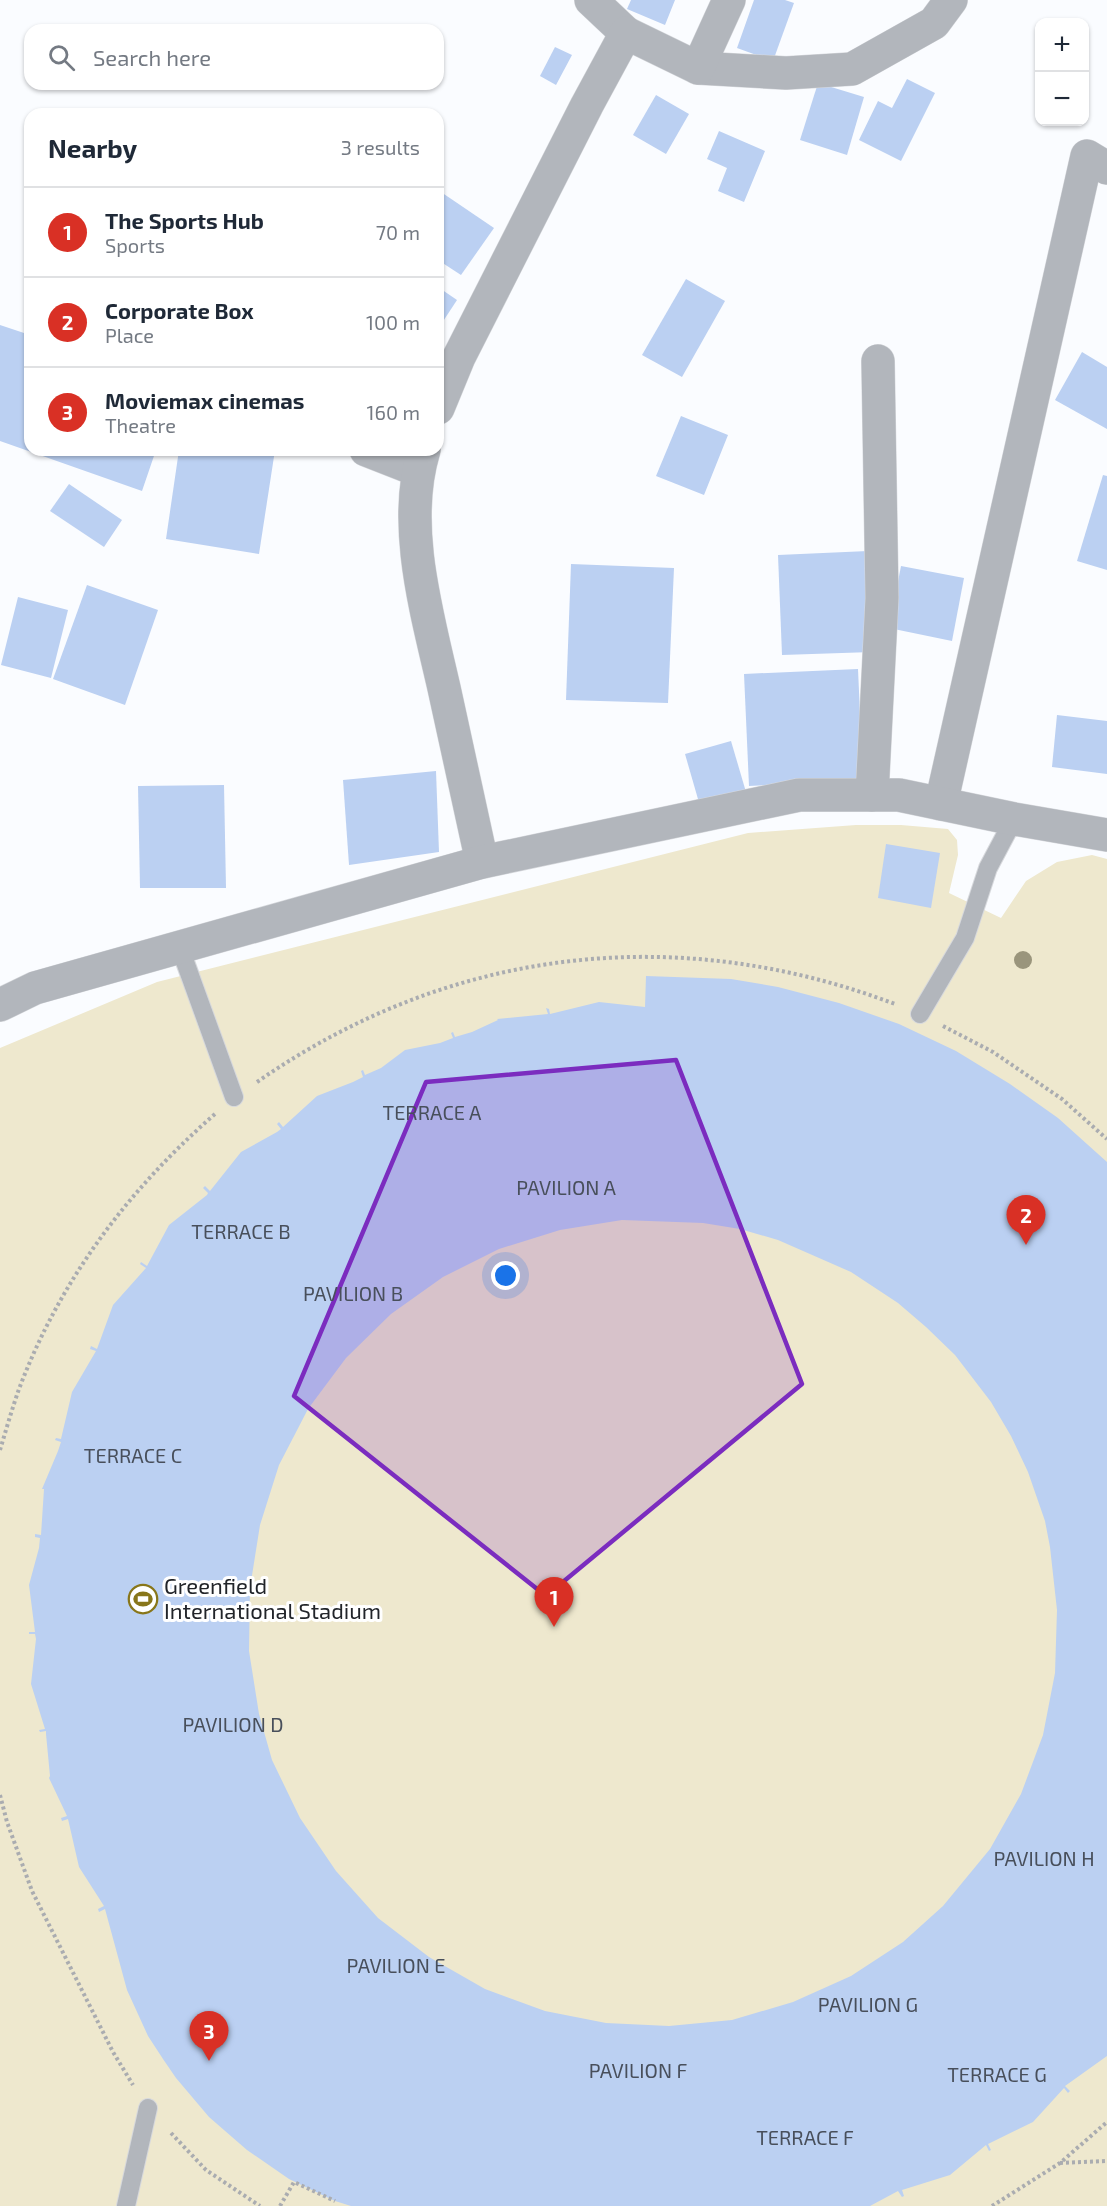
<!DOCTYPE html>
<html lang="en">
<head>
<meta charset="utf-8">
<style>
  :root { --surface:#fff; --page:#f2f2f3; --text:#1f2937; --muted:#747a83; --line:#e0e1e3; --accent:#d93025 }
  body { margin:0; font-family:"Exo 2",sans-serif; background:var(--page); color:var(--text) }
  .controls { position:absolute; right:18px; top:18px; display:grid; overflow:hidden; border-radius:12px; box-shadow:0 2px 4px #0004 }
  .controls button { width:54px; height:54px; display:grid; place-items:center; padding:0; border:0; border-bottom:2px solid var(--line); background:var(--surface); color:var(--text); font:30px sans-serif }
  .you { position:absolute; left:506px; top:1276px; width:21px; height:21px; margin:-15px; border:4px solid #fff; border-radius:50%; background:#1a73e8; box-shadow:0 0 0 9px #1a73e833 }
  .badge { display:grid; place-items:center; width:39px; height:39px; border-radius:50%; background:var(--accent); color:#fff; font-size:20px; font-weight:700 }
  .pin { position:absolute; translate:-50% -50px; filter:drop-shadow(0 2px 3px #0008) }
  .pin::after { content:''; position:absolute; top:32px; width:21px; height:18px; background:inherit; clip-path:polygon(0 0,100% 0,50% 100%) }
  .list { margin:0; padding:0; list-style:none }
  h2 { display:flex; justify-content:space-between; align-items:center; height:78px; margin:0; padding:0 24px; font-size:26px }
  h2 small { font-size:20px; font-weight:400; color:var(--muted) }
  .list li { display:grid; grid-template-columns:39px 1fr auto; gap:18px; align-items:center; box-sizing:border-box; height:90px; padding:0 24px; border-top:2px solid var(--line) }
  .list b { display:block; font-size:22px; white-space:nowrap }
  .list p { margin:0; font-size:20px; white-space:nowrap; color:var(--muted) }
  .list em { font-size:20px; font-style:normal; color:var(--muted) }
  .icon { flex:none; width:33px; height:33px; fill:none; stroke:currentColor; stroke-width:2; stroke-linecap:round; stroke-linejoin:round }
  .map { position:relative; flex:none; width:1107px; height:2206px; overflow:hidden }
  .search { position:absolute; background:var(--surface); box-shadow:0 2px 4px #0004; left:24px; top:24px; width:420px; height:66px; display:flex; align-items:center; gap:15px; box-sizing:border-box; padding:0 21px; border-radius:18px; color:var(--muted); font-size:22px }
  .panel { position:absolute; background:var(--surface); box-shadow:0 2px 4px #0004; left:24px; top:108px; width:420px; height:348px; border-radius:18px }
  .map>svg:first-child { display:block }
  .green { fill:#eee8ce }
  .building { fill:#bbd0f2; fill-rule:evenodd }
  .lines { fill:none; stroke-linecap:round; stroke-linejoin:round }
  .service-casing { stroke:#d7d9dd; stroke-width:20 }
  .minor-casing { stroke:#d7d9dd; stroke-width:34 }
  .tertiary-casing { stroke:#d7d9dd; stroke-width:34 }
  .path { stroke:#aaacb0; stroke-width:4; stroke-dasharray:3 3; stroke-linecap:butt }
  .service { stroke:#b2b6bc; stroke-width:18 }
  .minor { stroke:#b2b6bc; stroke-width:33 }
  .tertiary { stroke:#b2b6bc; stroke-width:33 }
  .tree { fill:#9a957c }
  .marked { fill:#7b2cbf; fill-opacity:0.2; stroke:#7b2cbf; stroke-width:4.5; stroke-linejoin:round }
  .labels { text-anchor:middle; stroke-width:6; stroke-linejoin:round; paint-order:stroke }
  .number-label { font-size:20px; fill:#484f5b }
  .poi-label { font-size:22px; fill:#212429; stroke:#fff; text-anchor:start }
</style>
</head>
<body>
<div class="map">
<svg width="1107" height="2206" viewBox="0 0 1107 2206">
  <rect width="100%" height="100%" fill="#fafcff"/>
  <polygon class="green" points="856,825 901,825 948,829 957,840 958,855 949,893 1001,918 1026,881 1057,862 1092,855 1107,859 1107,2206 0,2206 0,1048 157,982 748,833"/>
  <g class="building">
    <polygon points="631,0 675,0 665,25 627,9"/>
    <polygon points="754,0 785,0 794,3 773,61 737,48"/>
    <polygon points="555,47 572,55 556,85 540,76"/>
    <polygon points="907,79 935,93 901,161 859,140 878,101 892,108"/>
    <polygon points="818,83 864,97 847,155 800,140"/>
    <polygon points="656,95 689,114 666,154 633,135"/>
    <polygon points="719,131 765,151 744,202 718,191 727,168 707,159"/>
    <polygon points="438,190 494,228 461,275 438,260"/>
    <polygon points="686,279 725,301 682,377 642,355"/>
    <polygon points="438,287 457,300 438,329"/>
    <polygon points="0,325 30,335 30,450 156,450 142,491 0,441"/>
    <polygon points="1082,352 1107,367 1107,429 1055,400"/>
    <polygon points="681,416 728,435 704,495 656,476"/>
    <polygon points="179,450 275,450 259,554 166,539"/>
    <polygon points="1103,475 1107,476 1107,570 1077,561"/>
    <polygon points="69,484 122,520 104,547 50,511"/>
    <polygon points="868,551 872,652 782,655 778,555"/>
    <polygon points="571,564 674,568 668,703 566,700"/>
    <polygon points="901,566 964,578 952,641 889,628"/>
    <polygon points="87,585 158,610 125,705 53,679"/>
    <polygon points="18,597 68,610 51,678 1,665"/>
    <polygon points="858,669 863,781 749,786 744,674"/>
    <polygon points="1057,715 1107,721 1107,774 1052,767"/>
    <polygon points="731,741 746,792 700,806 685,754"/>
    <polygon points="436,771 439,852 349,865 343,780"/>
    <polygon points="224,785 226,888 140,888 138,786"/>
    <polygon points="886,844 940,853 931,908 878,898"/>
    <path d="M646,976L731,979L778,987L839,1003L899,1024L956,1051L1010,1084L1058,1118L1107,1162V2056L1065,2086L1070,2091L1068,2093L1064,2088L1033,2122L988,2144L991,2150L989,2151L986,2145L950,2175L902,2190L904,2196L902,2197L898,2191L870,2206H351L335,2201L289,2179L247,2150L209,2117L176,2078L163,2059L148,2036L127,1990L105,1909L99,1912L98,1909L104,1906L79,1867L68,1819L62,1821L61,1818L67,1816L49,1778L50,1776L46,1734V1731L40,1732L39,1730L45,1729L31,1684L36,1639L35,1634H29V1632H35L29,1585L39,1548L40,1538L35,1537V1534L41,1535L44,1489H42L58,1451L61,1442L55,1440L56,1438L61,1439L72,1392L96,1351L90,1349L91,1346L97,1349L113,1305L146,1268L140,1264L141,1262L147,1266L169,1225L207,1195L208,1193L203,1188L205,1186L210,1191L241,1152L277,1132L281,1129L277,1124L279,1122L283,1127L317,1096L353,1082L363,1077L361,1071L363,1070L365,1075L381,1068L405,1050L440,1043L453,1038L451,1033L453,1032L455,1037L472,1032L498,1020L497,1019L548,1014L546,1008L549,1009L550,1014L599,1002L645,1007ZM622,1220L703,1223L740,1229L778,1240L851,1272L898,1303L926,1327L955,1355L991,1402L1011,1436L1028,1472L1045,1521L1050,1547L1057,1610L1055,1673L1043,1735L1021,1794L990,1849L943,1906L903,1942L851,1976L793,2002L732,2020L669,2026L606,2023L545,2011L485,1989L429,1957L378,1918L336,1871L300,1818L272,1760L259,1714L249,1651L250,1588L260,1525L279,1465L308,1409L346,1358L391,1314L443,1277L499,1249L560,1230Z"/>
  </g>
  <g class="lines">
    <g class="service-casing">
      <g id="service">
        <polyline points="180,948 234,1097"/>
        <polyline points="920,1014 965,938 988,868 1014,819"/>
        <polyline points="126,2206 148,2108"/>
      </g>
    </g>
    <g class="minor-casing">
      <g id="minor">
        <polyline points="591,0 626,33"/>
        <polyline points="698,68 786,73 852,69 934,23 951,0"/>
        <polyline points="438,408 459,357 587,105 626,33 698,68 729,0"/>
        <polyline points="366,450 417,470"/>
        <path d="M424,450C401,525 427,613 444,688C457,746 469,804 482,862"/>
        <polyline points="872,795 882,598 878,361"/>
        <polyline points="941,804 1087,156 1107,168"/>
      </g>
    </g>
    <g class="tertiary-casing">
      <polyline id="tertiary" points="0,1005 35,988 482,862 799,795 899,795 1014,819 1107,835"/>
    </g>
    <g class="path">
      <polyline points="943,1026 993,1052 1062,1099 1107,1139"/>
      <path d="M257,1082C450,948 675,921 895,1004"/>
      <path d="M0,1450C6,1430 12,1409 19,1389C60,1280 128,1190 215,1114"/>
      <polyline points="0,1795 7,1822 32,1891 113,2052 133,2085"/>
      <polyline points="171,2133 206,2170 260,2206"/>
      <polyline points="1060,2163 1107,2161"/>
      <polyline points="280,2206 294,2182 335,2201"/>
      <polyline points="992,2206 1060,2163 1107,2122"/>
    </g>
    <use href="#service" class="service"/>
    <use href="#minor" class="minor"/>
    <use href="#tertiary" class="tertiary"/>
  </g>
  <circle class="tree" cx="1023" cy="960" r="9"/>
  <path class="marked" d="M676,1060L802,1384L546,1596L294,1396L426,1082Z"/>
  <defs>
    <g id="stadium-ring" transform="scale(1.5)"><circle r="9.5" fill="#fff" stroke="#88761a" stroke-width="1.5"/><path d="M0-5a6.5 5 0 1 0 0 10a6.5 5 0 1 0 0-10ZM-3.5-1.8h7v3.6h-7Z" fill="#88761a"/></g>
  </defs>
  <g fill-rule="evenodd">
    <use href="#stadium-ring" x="143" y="1599"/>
  </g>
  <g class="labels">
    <g class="number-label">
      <text x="432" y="1120">TERRACE A</text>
      <text x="566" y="1195">PAVILION A</text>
      <text x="241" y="1239">TERRACE B</text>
      <text x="353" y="1301">PAVILION B</text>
      <text x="133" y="1463">TERRACE C</text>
      <text x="233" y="1732">PAVILION D</text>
      <text x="1044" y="1866">PAVILION H</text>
      <text x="396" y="1973">PAVILION E</text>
      <text x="868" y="2012">PAVILION G</text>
      <text x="638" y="2078">PAVILION F</text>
      <text x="997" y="2082">TERRACE G</text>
      <text x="805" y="2145">TERRACE F</text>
    </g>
    <g class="poi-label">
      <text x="164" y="1594">Greenfield<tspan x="164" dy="25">International Stadium</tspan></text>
    </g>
  </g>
</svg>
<div class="controls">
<button>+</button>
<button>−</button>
</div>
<div class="you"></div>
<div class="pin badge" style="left:554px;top:1627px">1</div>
<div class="pin badge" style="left:1026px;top:1245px">2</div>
<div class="pin badge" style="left:209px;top:2061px">3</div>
<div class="search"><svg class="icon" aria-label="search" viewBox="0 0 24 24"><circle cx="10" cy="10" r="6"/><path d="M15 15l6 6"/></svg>Search here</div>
<section class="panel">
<h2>Nearby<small>3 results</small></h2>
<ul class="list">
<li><span class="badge">1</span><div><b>The Sports Hub</b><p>Sports</p></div><em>70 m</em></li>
<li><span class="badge">2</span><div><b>Corporate Box</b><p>Place</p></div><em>100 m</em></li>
<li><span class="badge">3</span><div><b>Moviemax cinemas</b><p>Theatre</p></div><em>160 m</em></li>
</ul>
</section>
</div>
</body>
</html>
